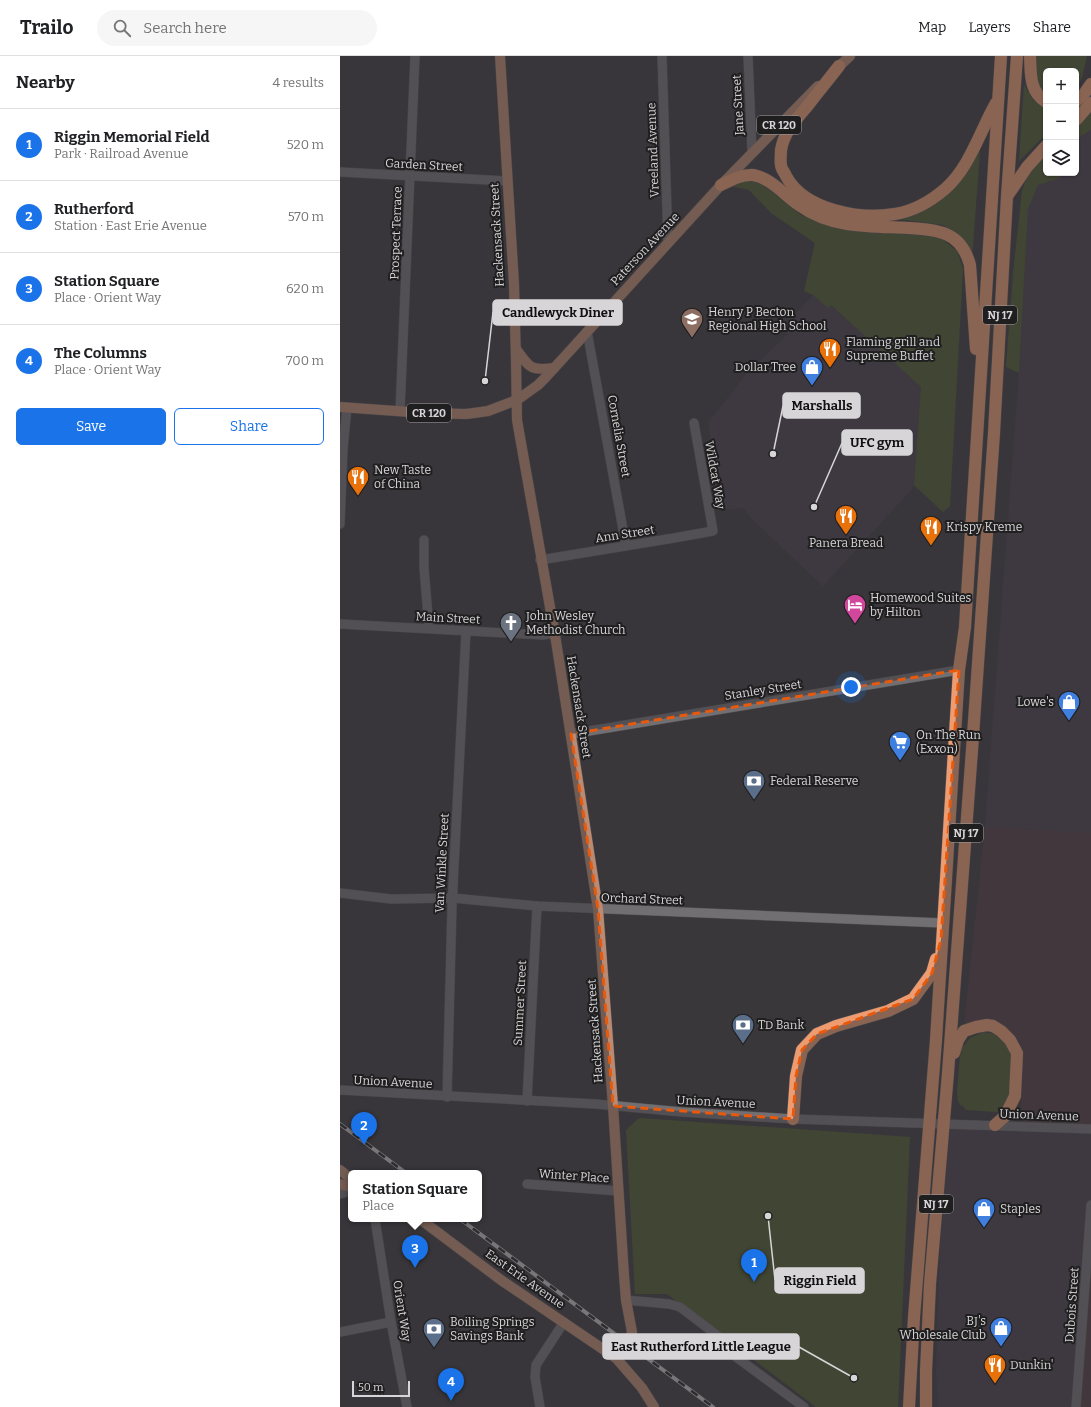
<!DOCTYPE html>
<html lang="en">
<head>
<meta charset="utf-8">
<style>
  :root { --surface:#fff; --page:#f6f6f6; --text:#202124; --muted:#757577; --line:#e0e0e0; --accent:#1a73e8 }
  body { margin:0; font-family:Bitter,serif; background:var(--page); color:var(--text) }
  .controls { position:absolute; right:12px; top:12px; display:grid; overflow:hidden; border-radius:6px; box-shadow:0 1px 3px #0004 }
  .controls button { width:36px; height:36px; display:grid; place-items:center; padding:0; border:0; border-bottom:1px solid var(--line); background:var(--surface); color:var(--text); font:20px sans-serif }
  .scale { position:absolute; left:12px; bottom:10px; width:58px; box-sizing:border-box; padding-left:4px; border:2px solid #d7d5d7; border-top:0; font-size:11px; line-height:14px; white-space:nowrap; color:#d7d5d7; -webkit-text-stroke:3px #201f20; paint-order:stroke }
  .you { position:absolute; left:511px; top:631px; width:14px; height:14px; margin:-10px; border:3px solid #fff; border-radius:50%; background:#1a73e8; box-shadow:0 0 0 6px #1a73e833 }
  .badge { display:grid; place-items:center; width:26px; height:26px; border-radius:50%; background:var(--accent); color:#fff; font-size:13px; font-weight:700 }
  .pin { position:absolute; translate:-50% -33px; filter:drop-shadow(0 1px 2px #0008) }
  .pin::after { content:''; position:absolute; top:21px; width:14px; height:12px; background:inherit; clip-path:polygon(0 0,100% 0,50% 100%) }
  .popup { position:absolute; left:8px; top:1114px; width:134px; height:52px; box-sizing:border-box; display:grid; place-content:center; border-radius:6px; background:var(--surface); filter:drop-shadow(0 1px 3px #0005); font-size:13px; white-space:nowrap; color:var(--muted) }
  .popup b { font-size:15px; color:var(--text) }
  .popup::after { content:''; position:absolute; left:50%; top:100%; margin-left:-8px; border:8px solid transparent; border-top-color:var(--surface) }
  .list { margin:0; padding:0; list-style:none }
  h2 { display:flex; justify-content:space-between; align-items:center; height:52px; margin:0; padding:0 16px; font-size:17px }
  h2 small { font-size:13px; font-weight:400; color:var(--muted) }
  .list li { display:grid; grid-template-columns:26px 1fr auto; gap:12px; align-items:center; box-sizing:border-box; height:72px; padding:0 16px; border-top:1px solid var(--line) }
  .list b { display:block; font-size:15px; white-space:nowrap }
  .list p { margin:0; font-size:13px; white-space:nowrap; color:var(--muted) }
  .list em { font-size:13px; font-style:normal; color:var(--muted) }
  .actions { display:flex; gap:8px; padding:12px 16px }
  .actions a { flex:1; padding:9px 0; border:1px solid var(--accent); border-radius:6px; text-align:center; font-size:14px; color:var(--accent) }
  .actions .main { background:var(--accent); color:#fff }
  .icon { flex:none; width:22px; height:22px; fill:none; stroke:currentColor; stroke-width:2; stroke-linecap:round; stroke-linejoin:round }
  .map { position:relative; flex:none; width:751px; height:1351px; overflow:hidden }
  header { display:flex; align-items:center; gap:24px; box-sizing:border-box; height:56px; padding:0 20px; background:var(--surface); border-bottom:1px solid var(--line) }
  header strong { font-size:19px }
  nav { display:flex; gap:22px; margin-inline-start:auto; font-size:14px }
  .search { width:280px; height:36px; background:var(--page); display:flex; align-items:center; gap:10px; box-sizing:border-box; padding:0 14px; border-radius:22px; color:var(--muted); font-size:15px }
  main { display:flex }
  aside { flex:1; background:var(--surface) }
  .map>svg:first-child { display:block }
  .commercial { fill:#463b4a }
  .industrial { fill:#4d393f }
  .green { fill:#4b582d }
  .lines { fill:none; stroke-linecap:round; stroke-linejoin:round }
  .minor-casing { stroke:#575558; stroke-width:10 }
  .major-casing { stroke:#575558; stroke-width:11 }
  .highway-casing { stroke:#575558; stroke-width:13 }
  .minor { stroke:#726f73; stroke-width:9 }
  .major { stroke:#bc8971; stroke-width:10 }
  .highway { stroke:#ee9b70; stroke-width:12 }
  .rail-casing { stroke:#c6c4c6; stroke-width:4 }
  .rail { stroke:#201f20; stroke-width:2.5; stroke-dasharray:8; stroke-linecap:butt }
  .marked { fill:none; stroke:#e8590c; stroke-width:3; stroke-dasharray:8 5; stroke-linejoin:round }
  .labels { text-anchor:middle; stroke-width:4; stroke-linejoin:round; paint-order:stroke }
  .shield { fill:#201f20; stroke:#a09ea0; stroke-width:1 }
  .shield-label { font-size:11px; font-weight:bold; fill:#d7d5d7 }
  .street-label { font-size:12px; fill:#d7d5d7; stroke:#201f20 }
  .poi-label { font-size:12px; fill:#d7d5d7; stroke:#201f20; text-anchor:start }
  .leader { fill:none; stroke:#d7d5d7; stroke-width:1.5 }
  .callout-dot { fill:#d7d5d7; stroke:#201f20; stroke-width:1.5 }
  .callout { fill:#d7d5d7; stroke:#d7d5d7; stroke-width:1.5 }
  .callout-label { font-size:13px; text-anchor:middle; font-weight:bold; fill:#111 }
</style>
</head>
<body>
<header>
<strong>Trailo</strong>
<div class="search"><svg class="icon" aria-label="search" viewBox="0 0 24 24"><circle cx="10" cy="10" r="6"/><path d="M15 15l6 6"/></svg>Search here</div>
<nav><a>Map</a><a>Layers</a><a>Share</a></nav>
</header>
<main>
<aside>
<h2>Nearby<small>4 results</small></h2>
<ul class="list">
<li><span class="badge">1</span><div><b>Riggin Memorial Field</b><p>Park · Railroad Avenue</p></div><em>520 m</em></li>
<li><span class="badge">2</span><div><b>Rutherford</b><p>Station · East Erie Avenue</p></div><em>570 m</em></li>
<li><span class="badge">3</span><div><b>Station Square</b><p>Place · Orient Way</p></div><em>620 m</em></li>
<li><span class="badge">4</span><div><b>The Columns</b><p>Place · Orient Way</p></div><em>700 m</em></li>
</ul>
<div class="actions"><a class="main">Save</a><a>Share</a></div>
</aside>
<div class="map">
<svg width="751" height="1351" viewBox="0 0 751 1351">
  <rect width="100%" height="100%" fill="#39373a"/>
  <g class="commercial">
    <polygon points="751,74 751,777 645,771 679,317 688,153 698,129 720,122 720,117 736,117 736,83"/>
    <polygon points="473,239 488,252 491,249 581,331 583,336 576,422 572,433 483,530 411,462 403,452 384,454 368,367 407,317 448,278 442,272"/>
    <polygon points="604,1067 751,1073 751,1226 747,1351 598,1351 596,1316"/>
  </g>
  <g class="industrial">
    <polygon points="645,771 751,777 751,1072 681,1067 683,999 678,985 670,975 660,969 624,972"/>
    <polygon points="751,1146 751,1351 738,1351"/>
  </g>
  <g class="green">
    <polygon points="694,0 747,0 742,22 736,32 736,15 706,15 705,39 694,24"/>
    <polygon points="684,29 694,45 706,53 706,78 679,105"/>
    <polygon points="751,54 751,74 736,83 736,68"/>
    <polygon points="640,95 632,203 628,189 617,177 603,169 550,162 571,156 636,96"/>
    <polygon points="706,96 706,117 720,117 720,122 698,129 688,153 679,317 666,311 673,218 682,135 689,114"/>
    <polygon points="405,123 423,129 461,159 496,169 597,179 617,195 623,213 610,450 603,456 574,429 581,331 491,249 488,252 473,239 464,235 475,187 431,157 409,134 390,130"/>
    <polygon points="644,976 656,978 665,985 672,999 670,1041 662,1054 657,1056 626,1054 622,1049 621,1050 618,1045 617,1036 620,1001 622,992 630,982"/>
    <polygon points="299,1062 570,1081 558,1351 476,1351 327,1238 295,1238 286,1074"/>
  </g>
  <g class="lines">
    <g class="minor-casing">
      <g id="minor">
        <polyline points="322,0 328,187"/>
        <polyline points="408,0 412,96"/>
        <polyline points="0,116 167,125"/>
        <polyline points="247,275 286,490"/>
        <polyline points="60,355 75,0"/>
        <polyline points="0,468 3,393 7,351"/>
        <polyline points="84,484 84,512 89,572"/>
        <polyline points="200,504 334,482 373,475 354,367"/>
        <polyline points="0,568 203,579 215,577"/>
        <polyline points="231,678 619,614"/>
        <polyline points="0,837 51,843 113,842 197,850 603,867"/>
        <polyline points="0,1034 256,1048 342,1056 453,1063 751,1073"/>
        <polyline points="107,1041 112,850 126,575"/>
        <polyline points="187,1045 197,850"/>
        <polyline points="187,1128 278,1135"/>
        <polyline points="0,1138 11,1135"/>
        <polyline points="35,1163 51,1266 67,1351"/>
        <polyline points="286,1244 329,1248 340,1251 386,1286 392,1298 464,1351"/>
        <polyline points="0,1276 51,1266"/>
        <polyline points="200,1351 195,1321 196,1309 224,1266"/>
        <polyline points="736,1351 751,1149"/>
      </g>
    </g>
    <g class="major-casing">
      <g id="major">
        <polyline points="160,0 174,228 176,305 177,364 216,585 258,853 273,1050 284,1219 286,1244 292,1276 290,1283 276,1302"/>
        <polyline points="494,15 510,0"/>
        <path d="M176,293C190,312 190,315 214,312"/>
        <polyline points="0,351 84,357 126,358 134,357 148,355 177,344 198,329 206,321 381,129 478,30"/>
        <polyline points="0,1114 11,1123"/>
        <polyline points="0,1128 11,1131"/>
        <polyline points="80,1163 161,1224 276,1302 302,1332 314,1351"/>
      </g>
    </g>
    <g class="highway-casing">
      <g id="highway">
        <path d="M690,0C691,18 689,35 706,46"/>
        <path d="M499,10C489,23 479,35 469,48C457,63 444,75 441,94C441,98 440,105 441,109C441,113 445,117 446,120C464,154 520,164 555,158C574,155 591,145 605,133C630,111 640,75 656,47"/>
        <polyline points="736,45 744,38 751,28"/>
        <polyline points="736,64 751,47"/>
        <path d="M381,129C391,124 402,118 413,119C431,122 444,139 459,149C473,159 489,165 507,168C527,171 548,171 568,172C598,174 621,175 630,209L636,293"/>
        <polyline points="668,139 687,111 706,90"/>
        <polyline points="614,997 618,984 624,975 636,971 647,969 653,970 661,975 670,984 677,997 675,1040 665,1060 655,1069"/>
        <polyline points="453,1063 456,1020 462,994 477,978 496,970 548,955 573,943 592,917 596,903"/>
        <polyline points="569,1351 574,1261 596,984 619,614 625,571 661,0"/>
        <polyline points="586,1351 586,1315 590,1228 608,1017 632,694 654,377 667,140 677,0"/>
      </g>
    </g>
    <use href="#minor" class="minor"/>
    <use href="#major" class="major"/>
    <use href="#highway" class="highway"/>
    <g class="rail-casing">
      <g id="rail">
        <polyline points="0,1068 66,1117"/>
        <polyline points="120,1163 373,1351"/>
      </g>
    </g>
    <use href="#rail" class="rail"/>
  </g>
  <path d="M0 0H751V1351H0ZM619,614L601,884L592,917L573,943L477,978L462,994L456,1020L453,1063L273,1050L258,853L231,678Z" fill="#39373a" fill-opacity=".55" fill-rule="evenodd"/>
  <path class="marked" d="M619,614L601,884L592,917L573,943L477,978L462,994L456,1020L453,1063L273,1050L258,853L231,678Z"/>
  <defs>
    <g id="school-pin" transform="scale(1.15)"><path d="M0 17L-7.5 6A9.5 9.5 0 1 1 7.5 6Z" fill="#8d6e63" stroke="#201f20"/><path d="M0-5L7-2L0 1L-7-2ZM-4 1L0 2.5L4 1V4Q0 6-4 4Z" fill="#fff"/></g>
    <g id="restaurant-pin" transform="scale(1.15)"><path d="M0 17L-7.5 6A9.5 9.5 0 1 1 7.5 6Z" fill="#e8710a" stroke="#201f20"/><path d="M-5-6h1v4h1v-4h1v4h1v-4h1v5L-1.5 .5V6h-2V.5L-5-1ZM5-6V6H3V1.5H1.5Q1.5-4 5-6Z" fill="#fff"/></g>
    <g id="shop-pin" transform="scale(1.15)"><path d="M0 17L-7.5 6A9.5 9.5 0 1 1 7.5 6Z" fill="#3f7fe0" stroke="#201f20"/><path d="M-5-2.5h2.3a2.7 3.5 0 0 1 5.4 0H5L5.5 6h-11ZM-1.5-2.5h3a1.5 2.3 0 0 0-3 0Z" fill="#fff"/></g>
    <g id="hotel-pin" transform="scale(1.15)"><path d="M0 17L-7.5 6A9.5 9.5 0 1 1 7.5 6Z" fill="#d1479c" stroke="#201f20"/><path d="M-6-4.5h1.5V1H6V5H4.5V3h-9V5H-6ZM-4 0a1.8 1.8 0 1 1 3.6 0ZM.5 0V-2.5h3Q6-2.5 6 0Z" fill="#fff"/></g>
    <g id="church-pin" transform="scale(1.15)"><path d="M0 17L-7.5 6A9.5 9.5 0 1 1 7.5 6Z" fill="#6b7280" stroke="#201f20"/><path d="M-1.2-6h2.4v3.5h3.3v2.4h-3.3V6h-2.4V-.1h-3.3v-2.4h3.3Z" fill="#fff"/></g>
    <g id="supermarket-pin" transform="scale(1.15)"><path d="M0 17L-7.5 6A9.5 9.5 0 1 1 7.5 6Z" fill="#3f7fe0" stroke="#201f20"/><path d="M-6-5.5h2.5l.6 2H6L4.5 2H-2.5L-4.4-4H-6ZM-1.5 3.2a1.3 1.3 0 1 0 .1 0ZM3 3.2a1.3 1.3 0 1 0 .1 0Z" fill="#fff"/></g>
    <g id="bank-pin" transform="scale(1.15)"><path d="M0 17L-7.5 6A9.5 9.5 0 1 1 7.5 6Z" fill="#5c6f8a" stroke="#201f20"/><path d="M-6-4H6V4H-6ZM0-2.3a2.3 2.3 0 1 0 0 4.6a2.3 2.3 0 1 0 0-4.6Z" fill="#fff"/></g>
  </defs>
  <g fill-rule="evenodd">
    <use href="#school-pin" x="352" y="263"/>
    <use href="#restaurant-pin" x="490" y="293"/>
    <use href="#shop-pin" x="472" y="311"/>
    <use href="#restaurant-pin" x="18" y="421"/>
    <use href="#restaurant-pin" x="506" y="460"/>
    <use href="#restaurant-pin" x="591" y="471"/>
    <use href="#hotel-pin" x="515" y="549"/>
    <use href="#church-pin" x="171" y="567"/>
    <use href="#shop-pin" x="729" y="646"/>
    <use href="#supermarket-pin" x="560" y="686"/>
    <use href="#bank-pin" x="414" y="725"/>
    <use href="#bank-pin" x="403" y="969"/>
    <use href="#shop-pin" x="644" y="1153"/>
    <use href="#shop-pin" x="661" y="1272"/>
    <use href="#bank-pin" x="94" y="1273"/>
    <use href="#restaurant-pin" x="655" y="1309"/>
  </g>
  <g class="labels">
    <g class="shield">
      <rect x="417" y="60" width="44" height="18" rx="3"/>
      <rect x="643" y="250" width="34" height="18" rx="3"/>
      <rect x="67" y="348" width="44" height="18" rx="3"/>
      <rect x="609" y="768" width="34" height="18" rx="3"/>
      <rect x="579" y="1139" width="34" height="18" rx="3"/>
    </g>
    <g class="shield-label">
      <text x="439" y="73">CR 120</text>
      <text x="660" y="263">NJ 17</text>
      <text x="89" y="361">CR 120</text>
      <text x="626" y="781">NJ 17</text>
      <text x="596" y="1152">NJ 17</text>
    </g>
    <g class="street-label">
      <text transform="translate(398 49) rotate(-93)" y="4">Jane Street</text>
      <text transform="translate(313 94) rotate(-92)" y="4">Vreeland Avenue</text>
      <text transform="translate(84 109) rotate(3)" y="4">Garden Street</text>
      <text transform="translate(56 177) rotate(-88)" y="4">Prospect Terrace</text>
      <text transform="translate(157 179) rotate(-93)" y="4">Hackensack Street</text>
      <text transform="translate(305 193) rotate(-47)" y="4">Paterson Avenue</text>
      <text transform="translate(279 380) rotate(80)" y="4">Cornelia Street</text>
      <text transform="translate(375 419) rotate(80)" y="4">Wildcat Way</text>
      <text transform="translate(285 478) rotate(-9)" y="4">Ann Street</text>
      <text transform="translate(108 562) rotate(3)" y="4">Main Street</text>
      <text transform="translate(423 634) rotate(-9)" y="4">Stanley Street</text>
      <text transform="translate(239 651) rotate(81)" y="4">Hackensack Street</text>
      <text transform="translate(102 807) rotate(-87)" y="4">Van Winkle Street</text>
      <text transform="translate(302 843) rotate(2)" y="4">Orchard Street</text>
      <text transform="translate(180 947) rotate(-87)" y="4">Summer Street</text>
      <text transform="translate(255 975) rotate(-94)" y="4">Hackensack Street</text>
      <text transform="translate(53 1026) rotate(3)" y="4">Union Avenue</text>
      <text transform="translate(376 1046) rotate(3)" y="4">Union Avenue</text>
      <text transform="translate(699 1059) rotate(2)" y="4">Union Avenue</text>
      <text transform="translate(234 1120) rotate(4)" y="4">Winter Place</text>
      <text transform="translate(185 1223) rotate(35)" y="4">East Erie Avenue</text>
      <text transform="translate(732 1249) rotate(-86)" y="4">Dubois Street</text>
      <text transform="translate(62 1255) rotate(81)" y="4">Orient Way</text>
    </g>
    <g class="poi-label">
      <text x="368" y="260">Henry P Becton<tspan x="368" dy="14">Regional High School</tspan></text>
      <text x="506" y="290">Flaming grill and<tspan x="506" dy="14">Supreme Buffet</tspan></text>
      <text x="456" y="315" text-anchor="end">Dollar Tree</text>
      <text x="34" y="418">New Taste<tspan x="34" dy="14">of China</tspan></text>
      <text x="606" y="475">Krispy Kreme</text>
      <text x="506" y="491" text-anchor="middle">Panera Bread</text>
      <text x="530" y="546">Homewood Suites<tspan x="530" dy="14">by Hilton</tspan></text>
      <text x="186" y="564">John Wesley<tspan x="186" dy="14">Methodist Church</tspan></text>
      <text x="714" y="650" text-anchor="end">Lowe's</text>
      <text x="576" y="683">On The Run<tspan x="576" dy="14">(Exxon)</tspan></text>
      <text x="430" y="729">Federal Reserve</text>
      <text x="418" y="973">TD Bank</text>
      <text x="660" y="1157">Staples</text>
      <text x="646" y="1269" text-anchor="end">BJ's<tspan x="646" dy="14">Wholesale Club</tspan></text>
      <text x="110" y="1270">Boiling Springs<tspan x="110" dy="14">Savings Bank</tspan></text>
      <text x="670" y="1313">Dunkin'</text>
    </g>
  </g>
  <path class="leader" d="M145 325L153 256M433 398L443 350M474 451L502 387M428 1160L435 1224M514 1322L459 1291"/>
  <g class="callout-dot">
    <circle cx="145" cy="325" r="4"/>
    <circle cx="433" cy="398" r="4"/>
    <circle cx="474" cy="451" r="4"/>
    <circle cx="428" cy="1160" r="4"/>
    <circle cx="514" cy="1322" r="4"/>
  </g>
  <g class="callout">
    <rect x="153" y="244" width="129" height="25" rx="4"/>
    <rect x="443" y="337" width="77" height="25" rx="4"/>
    <rect x="502" y="374" width="70" height="25" rx="4"/>
    <rect x="435" y="1212" width="89" height="25" rx="4"/>
    <rect x="263" y="1278" width="196" height="25" rx="4"/>
  </g>
  <g class="callout-label">
    <text x="218" y="261">Candlewyck Diner</text>
    <text x="482" y="354">Marshalls</text>
    <text x="537" y="391">UFC gym</text>
    <text x="480" y="1229">Riggin Field</text>
    <text x="361" y="1295">East Rutherford Little League</text>
  </g>
</svg>
<div class="controls">
<button>+</button>
<button>−</button>
<button><svg class="icon" aria-label="layers" viewBox="0 0 24 24"><path d="M12 4l9 5-9 5-9-5zM3 14l9 5 9-5"/></svg></button>
</div>
<div class="scale">50 m</div>
<div class="you"></div>
<div class="pin badge" style="left:414px;top:1226px">1</div>
<div class="pin badge" style="left:24px;top:1089px">2</div>
<div class="pin badge" style="left:75px;top:1212px">3</div>
<div class="popup"><b>Station Square</b>Place</div>
<div class="pin badge" style="left:111px;top:1345px">4</div>
</div>
</main>
</body>
</html>
